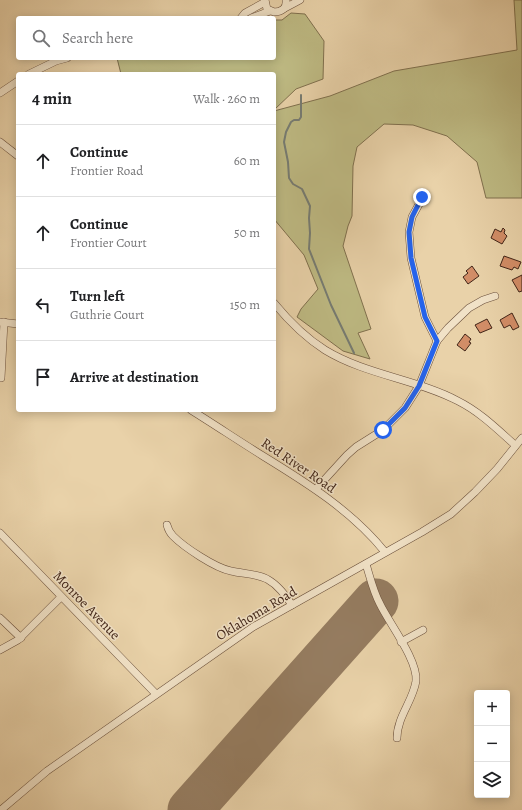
<!DOCTYPE html>
<html lang="en">
<head>
<meta charset="utf-8">
<style>
  :root { --surface:#fff; --page:#f6f6f6; --text:#202124; --muted:#757577; --line:#e0e0e0 }
  body { margin:0; font-family:Alegreya,serif; background:var(--page); color:var(--text) }
  .controls { position:absolute; right:12px; bottom:12px; display:grid; overflow:hidden; border-radius:4px; box-shadow:0 2px 10px #0003 }
  .controls button { width:36px; height:36px; display:grid; place-items:center; padding:0; border:0; border-bottom:1px solid var(--line); background:var(--surface); color:var(--text); font:20px sans-serif }
  .stop { position:absolute; width:12px; height:12px; margin:-9px; border:3px solid #2563eb; border-radius:50%; background:#fff }
  .stop.end { background:#2563eb; border-color:#fff; box-shadow:0 1px 4px #0008 }
  .list { margin:0; padding:0; list-style:none }
  h2 { display:flex; justify-content:space-between; align-items:center; height:52px; margin:0; padding:0 16px; font-size:17px }
  h2 small { font-size:13px; font-weight:400; color:var(--muted) }
  .list li { display:grid; grid-template-columns:26px 1fr auto; gap:12px; align-items:center; box-sizing:border-box; height:72px; padding:0 16px; border-top:1px solid var(--line) }
  .list b { display:block; font-size:15px; white-space:nowrap }
  .list p { margin:0; font-size:13px; white-space:nowrap; color:var(--muted) }
  .list em { font-size:13px; font-style:normal; color:var(--muted) }
  .icon { flex:none; width:22px; height:22px; fill:none; stroke:currentColor; stroke-width:2; stroke-linecap:round; stroke-linejoin:round }
  .map { position:relative; flex:none; width:522px; height:810px; overflow:hidden }
  .search { position:absolute; background:var(--surface); box-shadow:0 2px 10px #0003; left:16px; top:16px; width:260px; height:44px; display:flex; align-items:center; gap:10px; box-sizing:border-box; padding:0 14px; border-radius:4px; color:var(--muted); font-size:15px }
  .panel { position:absolute; background:var(--surface); box-shadow:0 2px 10px #0003; left:16px; top:72px; width:260px; height:340px; border-radius:4px }
  .map>svg:first-child { display:block }
  .green { fill:#beba83; stroke:#80704e }
  .lines { fill:none; stroke-linecap:round; stroke-linejoin:round }
  .stream { stroke:#767c73; stroke-width:2 }
  .runway { stroke:#957c60; stroke-width:45 }
  .building { fill:#d28d67; stroke:#412518 }
  .minor-casing { stroke:#6b503c; stroke-width:8 }
  .minor { stroke:#f1e2c7; stroke-width:7 }
  .route { stroke:#2563eb; stroke-width:5 }
  .labels { text-anchor:middle; stroke-width:3; stroke-linejoin:round; paint-order:stroke }
  .street-label { font-size:14px; fill:#412518; stroke:#f1e2c7 }
</style>
</head>
<body>
<div class="map">
<svg width="522" height="810" viewBox="0 0 522 810">
  <rect width="100%" height="100%" fill="#e9d2a9"/>
  <filter id="stains"><feTurbulence type="fractalNoise" baseFrequency=".005" numOctaves="4"/><feColorMatrix values="0 0 0 0 .2 0 0 0 0 .09 0 0 0 0 .02 0 0 0 .5 -.17"/></filter>
  <radialGradient id="worn" r=".72"><stop offset=".6" stop-color="#630" stop-opacity="0"/><stop offset="1" stop-color="#630" stop-opacity=".3"/></radialGradient>
  <g class="green">
    <polygon points="514,0 522,0 522,198 486,198 477,162 447,136 413,125 384,124 357,147 353,166 352,216 348,226 343,246 371,329 358,333 370,359 343,351 297,317 301,309 318,289 304,255 274,219 274,111 330,96 394,71 517,50"/>
    <polygon points="291,13 305,14 324,41 323,79 296,89 274,110 274,74 121,74 117,58 274,58 274,20 282,20"/>
  </g>
  <g class="lines">
    <polyline class="stream" points="301,95 301,117 299,120 294,120 291,122 286,132 284,142 288,162 289,178 293,184 302,189 310,206 309,218 310,233 309,249 331,305 354,353"/>
    <polyline class="runway" points="190,810 376,601"/>
  </g>
  <g class="building">
    <polygon points="503,228 505,230 504,233 507,236 502,244 491,238 495,229 501,232"/>
    <polygon points="504,256 521,262 518,269 514,267 512,270 500,266"/>
    <polygon points="472,266 479,276 468,284 463,277 468,273 466,271"/>
    <polygon points="522,275 522,291 519,292 512,280"/>
    <polygon points="512,313 519,327 513,330 510,325 504,328 500,320"/>
    <polygon points="487,319 492,328 480,333 475,325"/>
    <polygon points="465,334 471,339 469,342 471,343 465,351 457,345"/>
  </g>
  <g class="lines">
    <g class="minor-casing">
      <g id="minor">
        <path d="M265,0L267,9L274,12C282,12 287,8 286,0"/>
        <polyline points="285,8 300,0"/>
        <polyline points="241,18 245,13 265,2"/>
        <polyline points="251,18 270,11"/>
        <polyline points="29,74 56,61 67,58"/>
        <polyline points="0,93 18,81"/>
        <polyline points="0,142 18,156"/>
        <polyline points="423,197 412,217 409,232 411,258 425,317 437,341"/>
        <path d="M274,303C288,320 306,338 325,350C366,375 416,379 458,401C480,412 497,429 515,445"/>
        <polyline points="0,322 18,324"/>
        <polyline points="1,378 4,322"/>
        <path d="M191,410C215,425 239,441 263,456C307,483 352,511 385,552"/>
        <polyline points="316,489 347,455 356,447 383,430 405,408 419,386 437,341 448,328 469,308 483,300 495,296"/>
        <path d="M167,525C168,529 170,533 173,536C184,547 215,568 231,571C243,574 255,573 267,579C278,585 285,595 292,605"/>
        <polyline points="0,533 156,694"/>
        <path d="M366,564C370,577 373,591 380,604C389,623 418,660 416,681C413,701 397,717 397,738"/>
        <polyline points="0,618 21,638"/>
        <polyline points="401,642 423,630"/>
        <polyline points="0,650 18,640 61,597"/>
        <polyline points="1,810 47,771 253,627 422,532 451,514 475,492 497,469 522,438"/>
      </g>
    </g>
    <use href="#minor" class="minor"/>
  </g>
  <g class="lines">
    <polyline class="route" points="383,430 405,408 419,386 437,341 425,317 411,258 409,232 412,217 422,197"/>
  </g>
  <g class="labels">
    <g class="street-label">
      <text transform="translate(299 465) rotate(34)" y="5">Red River Road</text>
      <text transform="translate(87 605) rotate(46)" y="5">Monroe Avenue</text>
      <text transform="translate(256 613) rotate(-31)" y="5">Oklahoma Road</text>
    </g>
  </g>
  <rect width="100%" height="100%" filter="url(#stains)"/>
  <rect width="100%" height="100%" fill="url(#worn)"/>
</svg>
<div class="controls">
<button>+</button>
<button>−</button>
<button><svg class="icon" aria-label="layers" viewBox="0 0 24 24"><path d="M12 4l9 5-9 5-9-5zM3 14l9 5 9-5"/></svg></button>
</div>
<div class="stop" style="left:383px;top:430px"></div>
<div class="stop end" style="left:422px;top:197px"></div>
<div class="search"><svg class="icon" aria-label="search" viewBox="0 0 24 24"><circle cx="10" cy="10" r="6"/><path d="M15 15l6 6"/></svg>Search here</div>
<section class="panel">
<h2>4 min<small>Walk · 260 m</small></h2>
<ul class="list">
<li><svg class="icon" aria-label="ahead" viewBox="0 0 24 24"><path d="M12 20V5M6 11l6-6 6 6"/></svg><div><b>Continue</b><p>Frontier Road</p></div><em>60 m</em></li>
<li><svg class="icon" aria-label="ahead" viewBox="0 0 24 24"><path d="M12 20V5M6 11l6-6 6 6"/></svg><div><b>Continue</b><p>Frontier Court</p></div><em>50 m</em></li>
<li><svg class="icon" aria-label="left" viewBox="0 0 24 24"><path d="M17 20v-9H6M10 6l-5 5 5 5"/></svg><div><b>Turn left</b><p>Guthrie Court</p></div><em>150 m</em></li>
<li><svg class="icon" aria-label="arrive" viewBox="0 0 24 24"><path d="M6 21V4h12l-3 4 3 4H6"/></svg><div><b>Arrive at destination</b></div></li>
</ul>
</section>
</div>
</body>
</html>
